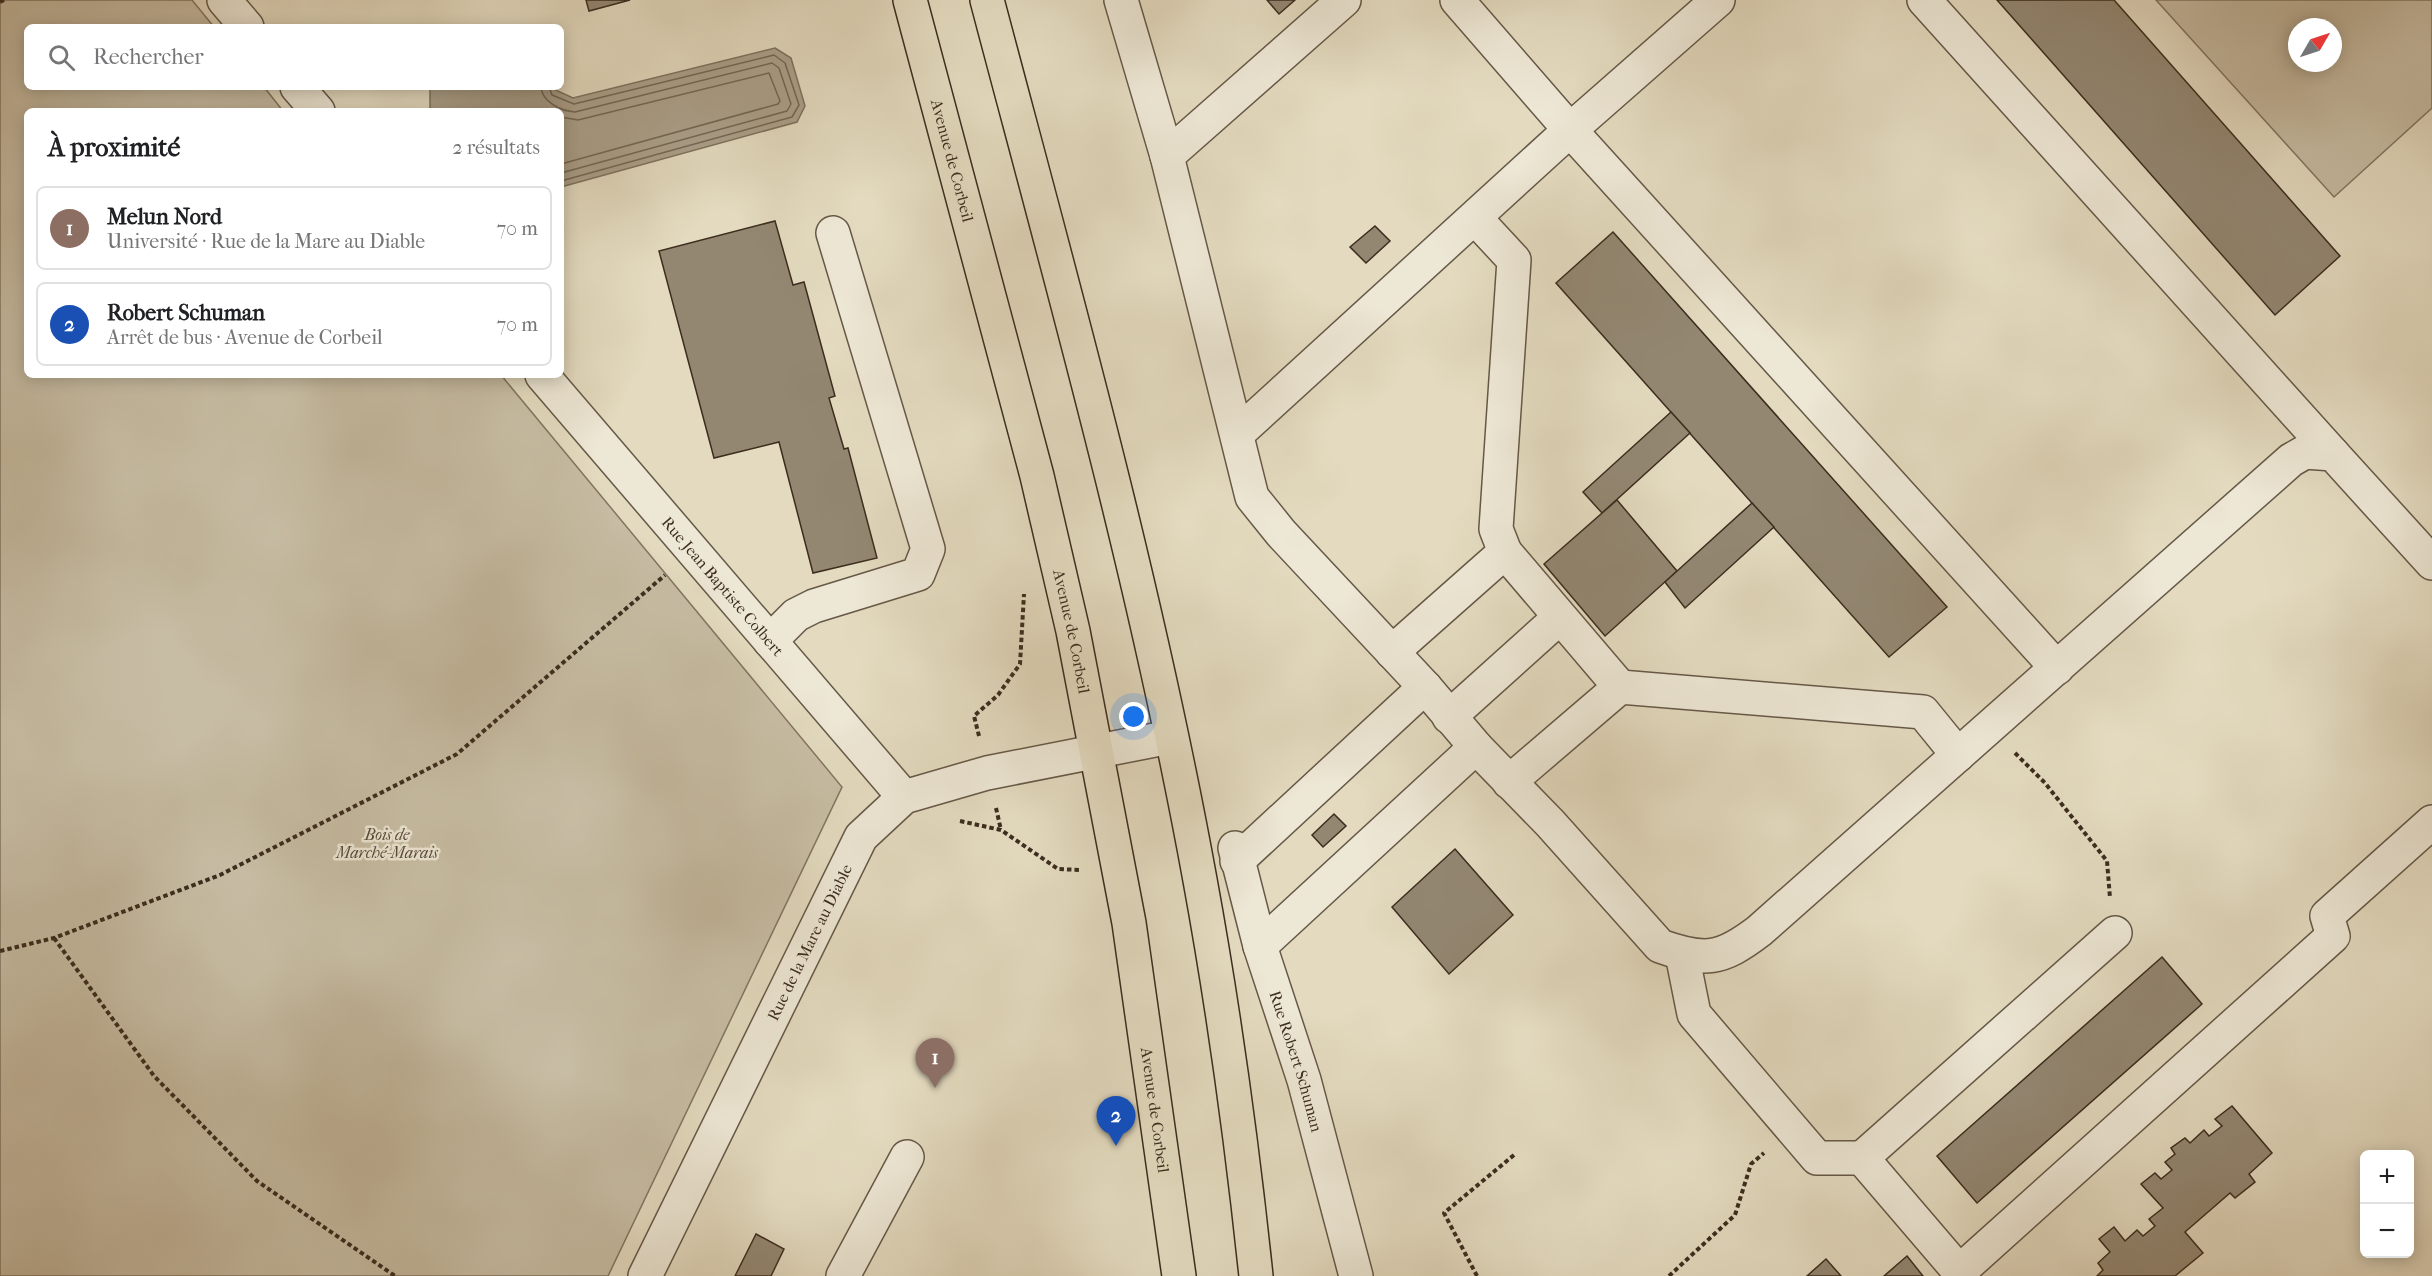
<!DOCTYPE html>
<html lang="fr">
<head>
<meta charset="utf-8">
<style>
  :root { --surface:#fff; --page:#f6f6f6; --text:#202124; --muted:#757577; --line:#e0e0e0; --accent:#2563eb }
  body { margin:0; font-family:"IM FELL French Canon",serif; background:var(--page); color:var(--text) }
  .controls { position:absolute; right:18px; bottom:18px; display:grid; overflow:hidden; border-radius:9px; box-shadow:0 3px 15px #0003 }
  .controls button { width:54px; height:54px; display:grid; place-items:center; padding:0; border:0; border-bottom:2px solid var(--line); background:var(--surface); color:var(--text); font:30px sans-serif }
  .compass { position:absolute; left:2288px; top:18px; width:54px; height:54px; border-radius:50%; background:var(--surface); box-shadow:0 3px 15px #0003; rotate:51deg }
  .you { position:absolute; left:1134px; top:717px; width:21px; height:21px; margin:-15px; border:4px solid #fff; border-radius:50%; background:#1a73e8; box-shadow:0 0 0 9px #1a73e833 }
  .badge { display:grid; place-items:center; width:39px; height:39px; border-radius:50%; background:var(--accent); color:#fff; font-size:20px; font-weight:700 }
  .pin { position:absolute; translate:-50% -50px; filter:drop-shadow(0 2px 3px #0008) }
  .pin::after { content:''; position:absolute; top:32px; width:21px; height:18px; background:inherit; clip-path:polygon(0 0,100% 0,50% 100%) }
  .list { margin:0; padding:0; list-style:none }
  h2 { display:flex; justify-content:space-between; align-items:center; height:78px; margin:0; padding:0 24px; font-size:26px }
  h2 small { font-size:20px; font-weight:400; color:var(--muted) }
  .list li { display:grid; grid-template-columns:39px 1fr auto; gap:18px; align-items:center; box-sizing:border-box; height:84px; margin:0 12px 12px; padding:0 12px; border:2px solid var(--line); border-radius:9px }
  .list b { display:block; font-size:22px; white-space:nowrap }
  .list p { margin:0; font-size:20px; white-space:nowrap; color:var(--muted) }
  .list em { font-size:20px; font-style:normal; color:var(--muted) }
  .icon { flex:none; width:33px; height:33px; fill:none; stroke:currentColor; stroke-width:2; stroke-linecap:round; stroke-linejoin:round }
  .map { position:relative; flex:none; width:2432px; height:1276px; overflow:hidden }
  .search { position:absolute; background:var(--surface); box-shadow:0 3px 15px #0003; left:24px; top:24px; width:540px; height:66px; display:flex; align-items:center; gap:15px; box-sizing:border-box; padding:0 21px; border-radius:9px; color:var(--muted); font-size:22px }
  .panel { position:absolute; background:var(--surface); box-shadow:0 3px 15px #0003; left:24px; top:108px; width:540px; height:270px; border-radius:9px }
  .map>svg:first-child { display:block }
  .green { fill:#c7bda4; stroke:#827562; stroke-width:1.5; fill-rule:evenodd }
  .water { fill:#aa9f89; stroke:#7e715f; stroke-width:1.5 }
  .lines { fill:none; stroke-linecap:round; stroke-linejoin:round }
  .shore { stroke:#736654; stroke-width:1.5 }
  .building { fill:#938772; stroke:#3c2d1f; stroke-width:1.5 }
  .minor-casing { stroke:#665847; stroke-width:36 }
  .major-casing { stroke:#3c2d1f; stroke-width:36 }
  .path { stroke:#3c2d1f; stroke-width:4; stroke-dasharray:4.5 3; stroke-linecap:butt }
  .minor { stroke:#ede7d5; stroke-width:33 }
  .major { stroke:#e3dabf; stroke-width:33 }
  .labels { text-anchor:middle; stroke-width:5; stroke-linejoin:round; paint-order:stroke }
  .street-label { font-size:16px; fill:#3c2d1f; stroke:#ede7d5 }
  .park-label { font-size:16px; font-style:italic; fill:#584a3a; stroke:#ede7d5 }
</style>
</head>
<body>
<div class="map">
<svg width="2432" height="1276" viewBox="0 0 2432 1276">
  <rect width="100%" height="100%" fill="#e3dabf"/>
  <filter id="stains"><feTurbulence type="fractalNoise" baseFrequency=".00333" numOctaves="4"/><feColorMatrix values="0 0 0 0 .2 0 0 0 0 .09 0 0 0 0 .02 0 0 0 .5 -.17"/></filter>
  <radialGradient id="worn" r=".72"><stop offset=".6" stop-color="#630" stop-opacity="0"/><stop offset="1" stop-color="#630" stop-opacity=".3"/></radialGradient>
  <g class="green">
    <polygon points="0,0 192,0 214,27 27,27 27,87 264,87 283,111 27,111 27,375 501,375 842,787 608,1276 0,1276"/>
    <path d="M2156,0H2432V108L2334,197ZM2297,27H2333V63H2297Z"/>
  </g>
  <polygon class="water" points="775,48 791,58 805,106 797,122 561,187 561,111 430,111 430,87 549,87 573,98"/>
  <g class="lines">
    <g class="shore">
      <path d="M541,87C542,102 561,111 575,112L772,63L779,68L791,104L787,111L561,173"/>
      <polyline points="549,87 552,95 574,104 774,55 785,63 799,105 792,117 561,181"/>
      <polyline points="561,117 578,120 769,73 780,101 778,104 561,164"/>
    </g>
  </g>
  <g class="building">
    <polygon points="586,0 630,0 589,11"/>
    <polygon points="1267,0 1295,0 1279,14"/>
    <polygon points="1997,0 2114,0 2340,256 2275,315"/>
    <polygon points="775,221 793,285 804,282 835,396 829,398 844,449 848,448 877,558 813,573 779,442 714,458 659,251"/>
    <polygon points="1375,226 1390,241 1366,263 1350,247"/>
    <polygon points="1613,232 1947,607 1889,657 1556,283"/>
    <polygon points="1671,412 1690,433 1602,513 1583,492"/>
    <polygon points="1617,500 1677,571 1605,636 1544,564"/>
    <polygon points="1752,503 1774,527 1685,608 1665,582"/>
    <polygon points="1334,814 1346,826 1323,847 1312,835"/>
    <polygon points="1455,849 1513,915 1449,974 1392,907"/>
    <polygon points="2162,957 2202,1004 1977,1203 1937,1156"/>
    <polygon points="2232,1106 2272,1153 2249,1174 2255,1182 2235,1198 2230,1193 2185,1232 2203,1253 2175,1276 2097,1276 2103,1270 2098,1263 2110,1252 2099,1239 2114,1227 2125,1241 2137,1230 2143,1236 2155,1226 2149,1219 2163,1208 2141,1184 2155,1173 2161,1179 2172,1170 2165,1162 2175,1154 2171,1148 2185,1138 2190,1143 2204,1130 2209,1136 2222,1126 2215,1119"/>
    <polygon points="756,1234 784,1249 771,1276 735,1276"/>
    <polygon points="1907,1256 1923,1276 1884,1276"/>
    <polygon points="1826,1259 1841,1276 1807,1276"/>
  </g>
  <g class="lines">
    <g class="minor-casing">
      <g id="minor">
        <polyline points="224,0 247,27"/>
        <polyline points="1121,0 1167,156"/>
        <polyline points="1344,0 1167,156 1252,497 1281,533 1425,687 1476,747"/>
        <polyline points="1457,0 1570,130 2057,668"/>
        <polyline points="1924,0 2333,454"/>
        <polyline points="297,87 318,111"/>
        <path id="s1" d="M542,375L904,797"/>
        <polyline points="1237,434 1570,130 1718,0"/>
        <polyline points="1505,552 1620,687"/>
        <polyline points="770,641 796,615 814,606 918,574 928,549 833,233"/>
        <polyline points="1392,652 1505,552 1496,529 1514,260 1475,218"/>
        <polyline points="1449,717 1559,618"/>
        <polyline points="1509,782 1620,687 1923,712 1958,755"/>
        <path id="s2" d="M1235,848L1260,946L1304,1080L1356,1276"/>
        <polyline points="1237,861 1425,687"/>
        <path d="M1260,946L1476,747L1550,823L1660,946C1705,962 1721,960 1759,931L2291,460L2305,452L2333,454L2432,563"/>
        <polyline points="1682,954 1694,1014 1817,1158 1862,1158"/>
        <polyline points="1959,1272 2333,936 2327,916 2432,822"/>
        <path id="s3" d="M645,1276L861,837L904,797L987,773L1170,737"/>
        <polyline points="843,1276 907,1157"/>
        <polyline points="1963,1276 1862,1158 2115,933"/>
      </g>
    </g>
    <g class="major-casing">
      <g id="major">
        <path id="s4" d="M910,0L1037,476L1073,631L1129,923L1179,1276"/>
        <path d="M987,0C1064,291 1146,583 1200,880C1224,1011 1242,1143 1256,1276"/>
      </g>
    </g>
    <g class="path">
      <polyline points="0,2 4,0"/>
      <polyline points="979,736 974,716 998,695 1020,664 1024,594"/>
      <polyline points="2015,753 2045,783 2107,861 2110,898"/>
      <polyline points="996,808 1001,830"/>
      <polyline points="960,821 1001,830 1058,869 1081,870"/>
      <polyline points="54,938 154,1076 257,1181 395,1276"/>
      <polyline points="0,951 54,938 220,875 457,754 665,575"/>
      <polyline points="1477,1276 1444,1213 1514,1155"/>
      <polyline points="1669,1276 1735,1215 1751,1164 1764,1153"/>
    </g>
    <use href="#minor" class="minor"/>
    <use href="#major" class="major"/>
  </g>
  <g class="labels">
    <g class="street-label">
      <text dy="6" stroke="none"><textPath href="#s4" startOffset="166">Avenue de Corbeil</textPath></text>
      <text dy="6" stroke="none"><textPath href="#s1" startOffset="278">Rue Jean Baptiste Colbert</textPath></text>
      <text dy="6" stroke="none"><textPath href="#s4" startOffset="652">Avenue de Corbeil</textPath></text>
      <text dy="6" stroke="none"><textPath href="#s3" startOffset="372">Rue de la Mare au Diable</textPath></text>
      <text dy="6" stroke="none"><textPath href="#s2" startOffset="222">Rue Robert Schuman</textPath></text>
      <text dy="6" stroke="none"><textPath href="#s4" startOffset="1138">Avenue de Corbeil</textPath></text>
    </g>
    <g class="park-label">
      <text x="387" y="840">Bois de<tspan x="387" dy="18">Marché-Marais</tspan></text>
    </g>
  </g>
  <rect width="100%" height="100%" filter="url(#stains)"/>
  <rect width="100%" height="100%" fill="url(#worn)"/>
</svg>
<div class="controls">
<button>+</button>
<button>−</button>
</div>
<svg class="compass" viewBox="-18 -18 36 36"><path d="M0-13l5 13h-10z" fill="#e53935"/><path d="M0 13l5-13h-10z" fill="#757577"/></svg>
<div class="you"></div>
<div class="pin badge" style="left:935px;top:1088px;background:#8d6e63">1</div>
<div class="pin badge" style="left:1116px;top:1146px;background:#1a4fb4">2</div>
<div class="search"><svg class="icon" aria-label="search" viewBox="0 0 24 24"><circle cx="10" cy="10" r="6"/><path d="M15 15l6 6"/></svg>Rechercher</div>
<section class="panel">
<h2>À proximité<small>2 résultats</small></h2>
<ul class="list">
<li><span class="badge" style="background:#8d6e63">1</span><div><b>Melun Nord</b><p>Université · Rue de la Mare au Diable</p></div><em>70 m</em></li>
<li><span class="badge" style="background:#1a4fb4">2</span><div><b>Robert Schuman</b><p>Arrêt de bus · Avenue de Corbeil</p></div><em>70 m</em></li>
</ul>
</section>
</div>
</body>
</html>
